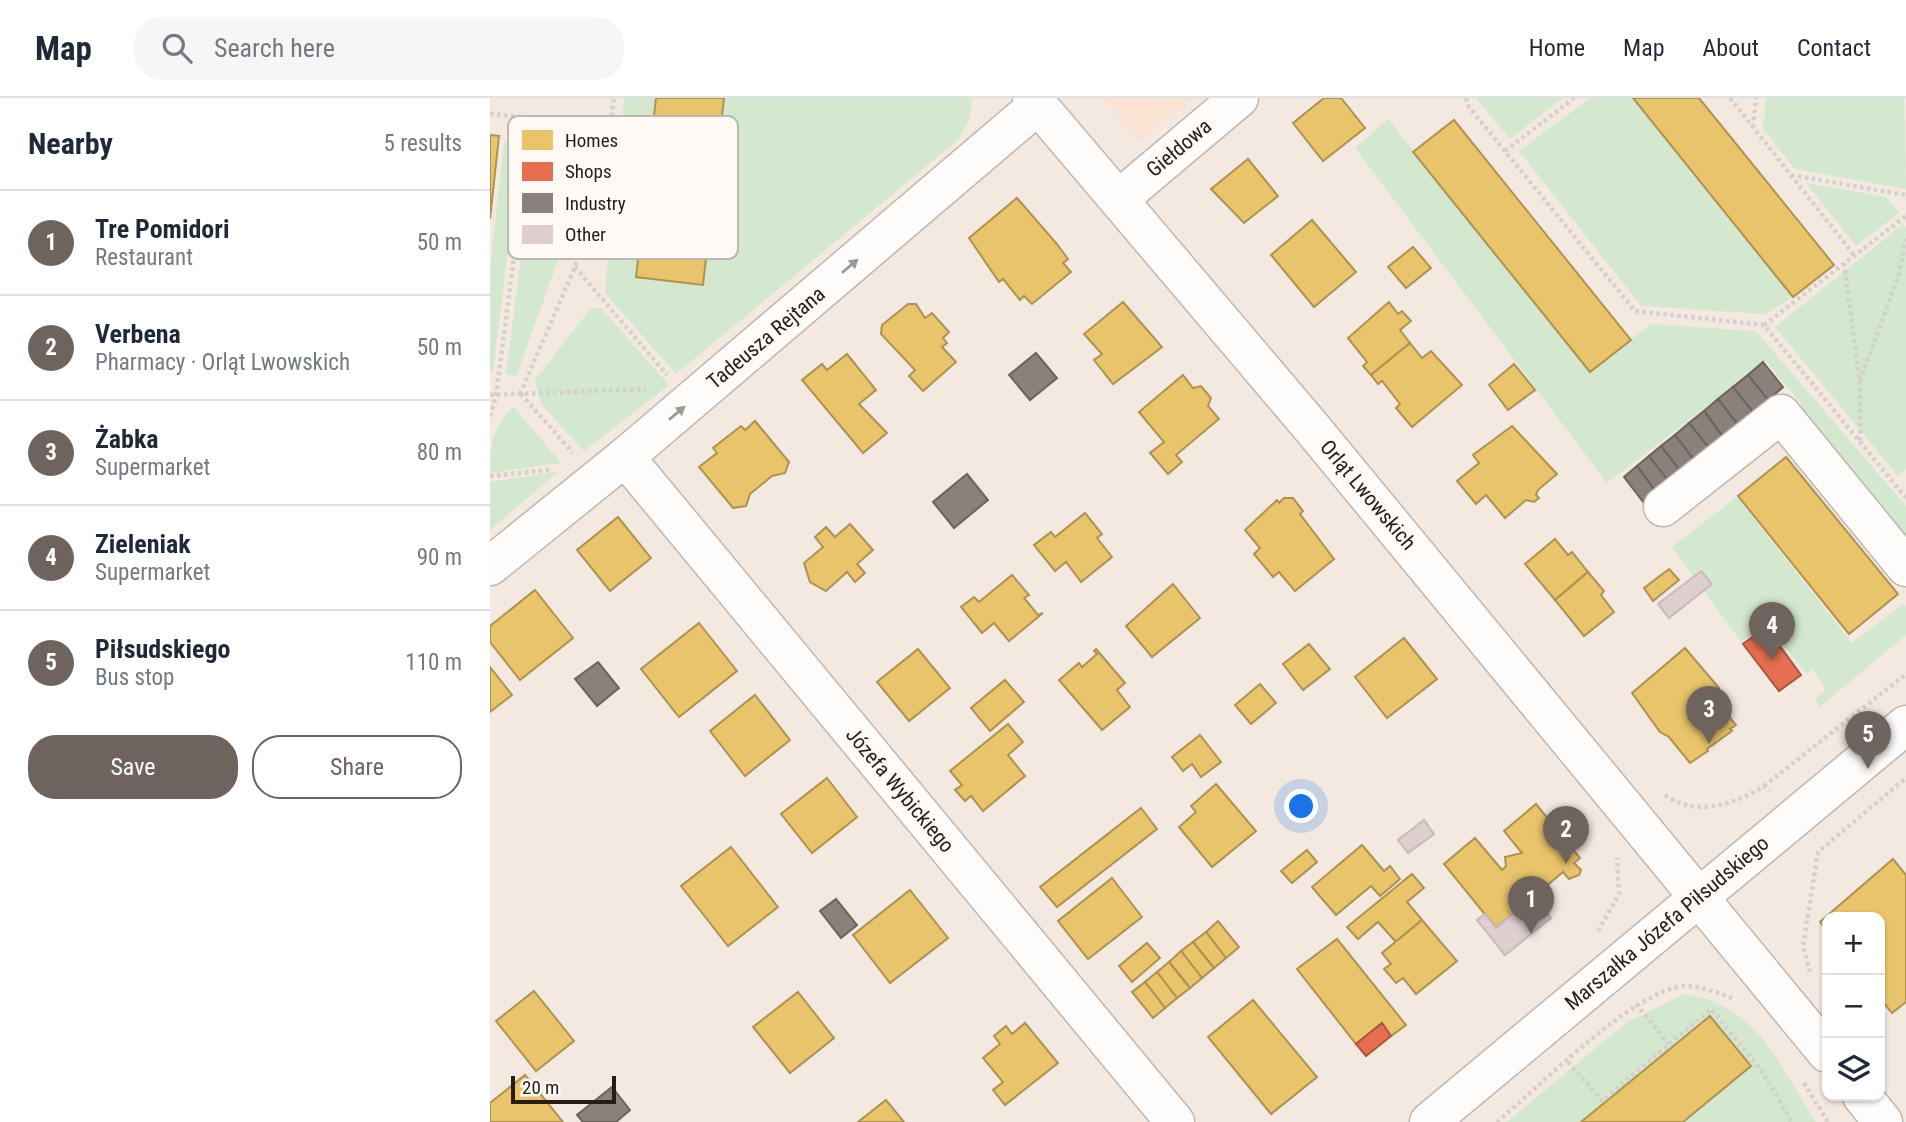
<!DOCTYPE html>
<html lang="en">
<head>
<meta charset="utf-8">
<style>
  :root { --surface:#fff; --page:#f6f6f7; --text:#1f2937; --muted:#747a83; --line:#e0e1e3; --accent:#6e645d }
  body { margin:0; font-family:"Roboto Condensed",sans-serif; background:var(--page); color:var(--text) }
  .controls { position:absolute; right:21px; bottom:21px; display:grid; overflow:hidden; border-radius:14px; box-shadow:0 2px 5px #0004 }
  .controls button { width:63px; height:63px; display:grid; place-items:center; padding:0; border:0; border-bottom:2px solid var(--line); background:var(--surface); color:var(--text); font:35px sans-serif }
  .scale { position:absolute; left:21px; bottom:18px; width:105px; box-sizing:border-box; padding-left:7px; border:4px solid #261d16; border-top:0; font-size:19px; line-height:24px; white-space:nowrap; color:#261d16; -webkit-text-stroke:5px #fef9f5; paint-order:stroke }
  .you { position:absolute; left:812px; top:709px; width:24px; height:24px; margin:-18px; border:5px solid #fff; border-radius:50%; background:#1a73e8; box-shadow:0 0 0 10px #1a73e833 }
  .badge { display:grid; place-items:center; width:46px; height:46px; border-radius:50%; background:var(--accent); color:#fff; font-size:23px; font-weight:700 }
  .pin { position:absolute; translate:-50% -58px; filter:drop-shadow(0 2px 4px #0008) }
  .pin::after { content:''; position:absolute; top:37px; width:24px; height:21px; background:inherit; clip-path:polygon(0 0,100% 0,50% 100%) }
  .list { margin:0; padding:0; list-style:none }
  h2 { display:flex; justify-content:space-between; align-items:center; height:91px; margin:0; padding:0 28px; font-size:30px }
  h2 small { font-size:23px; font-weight:400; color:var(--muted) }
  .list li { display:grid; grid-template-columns:46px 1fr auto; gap:21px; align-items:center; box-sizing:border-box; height:105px; padding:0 28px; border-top:2px solid var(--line) }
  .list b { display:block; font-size:26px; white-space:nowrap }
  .list p { margin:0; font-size:23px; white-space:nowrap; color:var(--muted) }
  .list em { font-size:23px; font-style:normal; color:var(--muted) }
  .actions { display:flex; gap:14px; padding:21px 28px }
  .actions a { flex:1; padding:16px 0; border:2px solid var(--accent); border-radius:28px; text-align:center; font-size:24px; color:var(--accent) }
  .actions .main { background:var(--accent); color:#fff }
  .icon { flex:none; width:38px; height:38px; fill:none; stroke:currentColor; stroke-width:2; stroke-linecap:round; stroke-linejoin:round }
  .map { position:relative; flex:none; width:1416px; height:1024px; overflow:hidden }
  header { display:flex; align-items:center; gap:42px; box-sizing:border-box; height:98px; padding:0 35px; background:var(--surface); border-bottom:2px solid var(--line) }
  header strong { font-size:33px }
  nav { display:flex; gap:38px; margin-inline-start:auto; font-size:24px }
  .search { width:490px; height:63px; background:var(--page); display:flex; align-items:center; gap:18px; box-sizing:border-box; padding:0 24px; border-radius:28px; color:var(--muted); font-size:26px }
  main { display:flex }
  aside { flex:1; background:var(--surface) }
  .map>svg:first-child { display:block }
  .built { fill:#fae3d2 }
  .green { fill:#d3e8ce }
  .homes { fill:#e9c46a; stroke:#ae9251; stroke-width:2 }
  .shops { fill:#e76f51; stroke:#ad563f; stroke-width:2 }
  .industry { fill:#8a817c; stroke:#6c635d; stroke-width:2 }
  .building { fill:#deced0; stroke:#c5bbb9; stroke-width:2 }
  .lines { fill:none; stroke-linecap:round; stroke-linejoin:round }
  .minor-casing { stroke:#bfb6af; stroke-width:41 }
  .major-casing { stroke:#bfb6af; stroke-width:41 }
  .path { stroke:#d4d0cd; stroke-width:4.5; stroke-dasharray:3.5 3.5; stroke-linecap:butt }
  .minor { stroke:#fdfcfa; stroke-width:38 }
  .major { stroke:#fdfcfa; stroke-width:38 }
  .oneway { fill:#9c9893 }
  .labels { text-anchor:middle; stroke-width:7; stroke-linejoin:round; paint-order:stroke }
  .street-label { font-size:21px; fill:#261d16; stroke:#fef9f5 }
  .key { fill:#fef9f5; stroke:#bdb7b2; stroke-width:2 }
  .key-label { font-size:19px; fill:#261d16 }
</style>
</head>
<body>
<header>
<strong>Map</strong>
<div class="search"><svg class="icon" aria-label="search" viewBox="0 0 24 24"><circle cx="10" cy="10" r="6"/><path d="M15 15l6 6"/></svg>Search here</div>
<nav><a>Home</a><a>Map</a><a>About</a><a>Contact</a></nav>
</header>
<main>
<aside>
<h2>Nearby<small>5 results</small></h2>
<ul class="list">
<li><span class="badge">1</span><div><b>Tre Pomidori</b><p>Restaurant</p></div><em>50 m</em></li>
<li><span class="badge">2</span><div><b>Verbena</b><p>Pharmacy · Orląt Lwowskich</p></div><em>50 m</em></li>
<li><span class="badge">3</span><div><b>Żabka</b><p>Supermarket</p></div><em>80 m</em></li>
<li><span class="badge">4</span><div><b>Zieleniak</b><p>Supermarket</p></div><em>90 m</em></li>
<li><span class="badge">5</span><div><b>Piłsudskiego</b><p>Bus stop</p></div><em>110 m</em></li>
</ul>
<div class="actions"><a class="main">Save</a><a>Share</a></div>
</aside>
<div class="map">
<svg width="1416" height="1024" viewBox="0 0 1416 1024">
  <rect width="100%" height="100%" fill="#f4e9e1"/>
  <polygon class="built" points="612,0 703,0 649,43"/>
  <g class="green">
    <path d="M134,0H481C484,16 476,27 469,41L186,276L115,195L125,93L143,84L146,61L130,43Z"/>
    <polygon points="986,0 1073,0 1020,41"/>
    <polygon points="1100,0 1143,0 1303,199 1276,216 1151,208 1029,53"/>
    <polygon points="1276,0 1414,0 1416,91 1304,71 1273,30"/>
    <polygon points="898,21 1100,274 1161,226 1266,233 1416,408 1416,449 1316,330 1311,306 1276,263 1117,385 865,50"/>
    <polygon points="14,44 31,46 3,274 0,273 0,173"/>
    <polygon points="44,57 103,65 26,279 16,276"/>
    <polygon points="1316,85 1396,99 1409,115 1366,148"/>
    <polygon points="1413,126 1416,130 1416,371 1408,378 1285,229"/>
    <polygon points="101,210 111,210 179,287 94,353 51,306 45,282"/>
    <path d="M23,308L71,365L0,375C0,344 3,331 23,308Z"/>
    <polygon points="69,373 0,432 0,384"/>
    <polygon points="1247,399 1362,545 1413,506 1416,509 1416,537 1330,609 1325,601 1336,591 1322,571 1317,576 1276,526 1251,544 1182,449"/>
    <path d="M1195,896C1269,908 1289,967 1326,1024H1017L1137,924Z"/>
  </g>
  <g class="homes">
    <polygon points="166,0 234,0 213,187 146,179"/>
    <polygon points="834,0 851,0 875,30 833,63 803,25"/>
    <polygon points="1143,0 1209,0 1344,167 1303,199"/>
    <polygon points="964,22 1141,242 1100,274 923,54"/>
    <polygon points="0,37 9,38 0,121"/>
    <polygon points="758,61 788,98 754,125 721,91"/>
    <polygon points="527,100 567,146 578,161 573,165 581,174 542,206 534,198 530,202 513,181 509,184 479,140"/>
    <polygon points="822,122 866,174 824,209 781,157"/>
    <polygon points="923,149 941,170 916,190 898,169"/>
    <polygon points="633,204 672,249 623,286 604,262 612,256 594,236"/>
    <polygon points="899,204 908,216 912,213 921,223 910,232 920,245 881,277 873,268 877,264 858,240"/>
    <polygon points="418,206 426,206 435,220 442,215 459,234 453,240 457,245 452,249 466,264 433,293 419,278 425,272 391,236 392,227"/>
    <polygon points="920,245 932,260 941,253 972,287 922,329 906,310 910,306 892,283 888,286 881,277"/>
    <polygon points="357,256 386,292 369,306 397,335 373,355 312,282 332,266 337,272"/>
    <polygon points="1024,266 1045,292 1018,312 999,287"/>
    <polygon points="693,277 703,290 711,288 721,300 718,308 729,321 686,357 692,364 678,376 660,355 674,344 649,314"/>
    <polygon points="265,323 299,364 295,375 282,378 260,396 256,408 243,410 209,369 227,355 223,350 251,328 255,332"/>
    <polygon points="1022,328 1067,376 1048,392 1046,397 1049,400 1044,404 1036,402 1015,420 996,397 986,406 967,383 989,365 983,357"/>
    <polygon points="1296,359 1408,496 1359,536 1248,398"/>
    <polygon points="794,400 803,400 813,413 810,416 844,461 805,493 789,474 783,479 764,456 770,450 755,432 787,402 789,405"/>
    <polygon points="595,415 612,436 607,440 622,459 591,484 576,464 565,473 544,447 561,434 565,439"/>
    <polygon points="128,419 161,460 120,493 87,452"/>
    <polygon points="360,426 383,452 367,466 375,475 365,484 357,474 336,493 320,484 314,465 333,449 325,439 336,429 345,439"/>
    <polygon points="1065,441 1078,457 1082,454 1098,474 1065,502 1035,466"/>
    <polygon points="1179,471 1189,482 1163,503 1154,490"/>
    <polygon points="1098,474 1114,493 1111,497 1124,514 1094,538 1065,502"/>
    <polygon points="522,477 539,497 534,500 548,517 553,515 519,543 504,525 492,535 471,509 484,499 489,504"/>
    <polygon points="683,486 710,520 662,559 636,528"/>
    <polygon points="45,492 83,540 30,582 0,544 0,528"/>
    <polygon points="209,525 247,573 189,619 151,571"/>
    <polygon points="914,540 947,581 897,620 865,579"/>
    <polygon points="819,546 840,571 813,592 793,566"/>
    <polygon points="1195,550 1229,590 1221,597 1246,627 1240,631 1242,633 1217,651 1218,653 1200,665 1179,639 1170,634 1142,595"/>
    <polygon points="428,551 460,590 419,623 387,584"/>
    <polygon points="606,551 635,585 627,592 640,609 612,632 569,582 589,565 592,569 607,556 604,553"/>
    <polygon points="0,569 22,597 0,614"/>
    <polygon points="515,582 534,604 500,633 481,610"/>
    <polygon points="770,586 786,605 761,626 745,607"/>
    <polygon points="265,597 300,642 255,678 220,633"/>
    <polygon points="518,626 533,644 518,657 535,678 493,713 481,698 475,703 465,692 472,687 460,673"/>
    <polygon points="710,637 731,664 711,679 702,666 693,673 682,659"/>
    <polygon points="337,680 367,719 322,755 291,716"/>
    <polygon points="726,686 766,733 722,769 689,729 706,714 701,708"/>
    <polygon points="1046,706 1090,760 1084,765 1091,772 1089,777 1079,781 1073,774 1006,830 954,766 985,740 1012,772 1016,768 1015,759 1032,755 1014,733"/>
    <polygon points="651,710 667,731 567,809 550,789"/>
    <polygon points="872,747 894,773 900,768 910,781 890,798 881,788 846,817 822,789"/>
    <polygon points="241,749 288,809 238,848 191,788"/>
    <polygon points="817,752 827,764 802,785 791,773"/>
    <polygon points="1403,761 1416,777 1416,904 1402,915 1390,900 1390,819 1337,819 1337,834 1330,824"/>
    <polygon points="922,776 934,790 917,804 932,822 906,844 888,824 868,841 857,829"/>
    <polygon points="622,780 652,819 598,861 568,823"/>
    <polygon points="420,792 458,840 400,885 363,837"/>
    <polygon points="932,822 967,863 926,896 913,880 906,885 894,871 901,866 892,855"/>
    <polygon points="728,823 749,849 736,860 716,834"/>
    <polygon points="716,834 736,860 724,870 703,844"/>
    <polygon points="847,841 916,927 901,938 892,925 866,946 807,871"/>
    <polygon points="703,844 724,870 712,880 691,853"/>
    <polygon points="657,845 670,860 642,884 629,868"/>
    <polygon points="691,853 712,880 700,890 679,864"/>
    <polygon points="679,864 700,890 687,900 667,874"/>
    <polygon points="667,874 687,900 675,910 655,884"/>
    <polygon points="655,884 675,910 663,920 642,894"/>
    <polygon points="44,893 84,943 46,973 6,923"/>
    <polygon points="308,894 344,940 300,975 263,929"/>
    <polygon points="763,902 827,979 781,1016 718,939"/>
    <polygon points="1220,918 1261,968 1193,1024 1091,1024"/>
    <polygon points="535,925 568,965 515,1007 503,992 513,984 493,960 510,946 504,938 516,928 522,936"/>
    <polygon points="35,977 73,1024 0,1024 0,1005"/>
    <polygon points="396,1002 414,1024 368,1024"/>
  </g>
  <g class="shops">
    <polygon points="1276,529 1311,577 1289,593 1253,546"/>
    <polygon points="892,925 901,938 876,958 866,946"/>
  </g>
  <g class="industry">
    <polygon points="546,255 567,280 540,302 519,277"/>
    <polygon points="1273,264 1293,289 1278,302 1258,277"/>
    <polygon points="1258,277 1278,302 1263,314 1243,289"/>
    <polygon points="1243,289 1263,314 1248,327 1228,301"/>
    <polygon points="1228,301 1248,327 1233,339 1214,313"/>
    <polygon points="1214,313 1233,339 1219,350 1199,325"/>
    <polygon points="1199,325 1219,350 1204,362 1185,337"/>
    <polygon points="1185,337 1204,362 1191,374 1171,348"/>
    <polygon points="1171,348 1191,374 1179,384 1159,358"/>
    <polygon points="1159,358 1179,384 1166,394 1147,368"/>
    <polygon points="1147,368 1166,394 1154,405 1134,379"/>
    <polygon points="477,376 498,402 464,430 443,404"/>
    <polygon points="108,564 129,590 107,608 85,581"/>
    <polygon points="346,801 367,827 351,840 330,813"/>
    <polygon points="122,989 140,1012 126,1024 93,1024 87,1017"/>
  </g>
  <g class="building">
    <polygon points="1211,473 1222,486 1179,520 1168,506"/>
    <polygon points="934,722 944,736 918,755 908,742"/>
    <polygon points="1044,798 1061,820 1015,857 987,822 995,816 1006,830"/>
  </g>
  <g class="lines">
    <g class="minor-casing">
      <g id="minor">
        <polyline points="629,101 749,0"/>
        <polyline points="135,359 685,1024"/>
        <polyline points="1173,409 1291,316 1416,469"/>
        <polyline points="0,468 135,359 548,7"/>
        <polyline points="939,1024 1416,627"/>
      </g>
    </g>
    <g class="major-casing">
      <g id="major">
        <polyline points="542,0 822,330 1337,955"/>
        <polyline points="1372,998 1393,1024"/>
      </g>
    </g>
    <g class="path">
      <polyline points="976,0 979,9 1145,213 1274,227 1416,400"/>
      <polyline points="1240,0 1364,157"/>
      <polyline points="0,16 120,27"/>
      <polyline points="1263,29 1266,0"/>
      <polyline points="1015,53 1084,0"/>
      <polyline points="115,68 158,73"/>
      <polyline points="1301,77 1416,97"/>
      <polyline points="1354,165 1370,285 1370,344"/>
      <polyline points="85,169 177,277"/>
      <polyline points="1274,227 1416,118"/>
      <polyline points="1370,283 1408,179 1416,141"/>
      <polyline points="30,296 85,169 115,68 124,0"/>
      <polyline points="31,296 83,355"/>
      <polyline points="0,297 156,291"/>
      <polyline points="0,318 6,298 42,20"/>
      <polyline points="0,378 59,372"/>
      <polyline points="1274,688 1416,576"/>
      <path d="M1175,697C1206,720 1245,706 1274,688L1279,693"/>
      <polyline points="1108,833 1129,796 1127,760"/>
      <polyline points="1320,874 1313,848 1328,754 1416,680"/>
      <polyline points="1146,906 1180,947"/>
      <polyline points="1078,964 1112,1003 1221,911 1271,972 1302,1024"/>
      <polyline points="1314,985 1338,1024"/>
      <path d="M1007,1024C1048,990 1147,888 1197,888C1213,889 1229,895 1244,901"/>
    </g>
    <use href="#minor" class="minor"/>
    <use href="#major" class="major"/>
  </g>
  <defs><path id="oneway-solid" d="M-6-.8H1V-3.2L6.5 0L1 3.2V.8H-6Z" transform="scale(1.75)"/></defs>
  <g class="oneway">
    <use href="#oneway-solid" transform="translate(360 168) rotate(-40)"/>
    <use href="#oneway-solid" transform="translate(187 315) rotate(-40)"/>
  </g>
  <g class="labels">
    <g class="street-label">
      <text transform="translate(689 50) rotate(-40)" y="7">Giełdowa</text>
      <text transform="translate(276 240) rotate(-40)" y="7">Tadeusza Rejtana</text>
      <text transform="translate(878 397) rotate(50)" y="7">Orląt Lwowskich</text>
      <text transform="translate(410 692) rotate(50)" y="7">Józefa Wybickiego</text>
      <text transform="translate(1177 825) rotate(-40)" y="7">Marszałka Józefa Piłsudskiego</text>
    </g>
  </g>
  <rect x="18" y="18" width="230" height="143" rx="10" class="key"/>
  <rect x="32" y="32" width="31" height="20" fill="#e9c46a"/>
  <rect x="32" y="64" width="31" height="19" fill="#e76f51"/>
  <rect x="32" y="95" width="31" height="20" fill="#8a817c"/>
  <rect x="32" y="127" width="31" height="19" fill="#deced0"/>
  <g class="key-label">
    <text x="75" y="49">Homes</text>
    <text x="75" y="80">Shops</text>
    <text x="75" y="112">Industry</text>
    <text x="75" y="143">Other</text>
  </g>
</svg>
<div class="controls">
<button>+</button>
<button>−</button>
<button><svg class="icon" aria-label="layers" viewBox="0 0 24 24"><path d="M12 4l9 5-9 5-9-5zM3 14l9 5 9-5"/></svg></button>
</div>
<div class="scale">20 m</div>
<div class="you"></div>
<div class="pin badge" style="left:1041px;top:836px">1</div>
<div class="pin badge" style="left:1076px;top:766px">2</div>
<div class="pin badge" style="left:1219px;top:646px">3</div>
<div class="pin badge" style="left:1282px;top:562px">4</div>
<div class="pin badge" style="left:1378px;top:671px">5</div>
</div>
</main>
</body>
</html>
